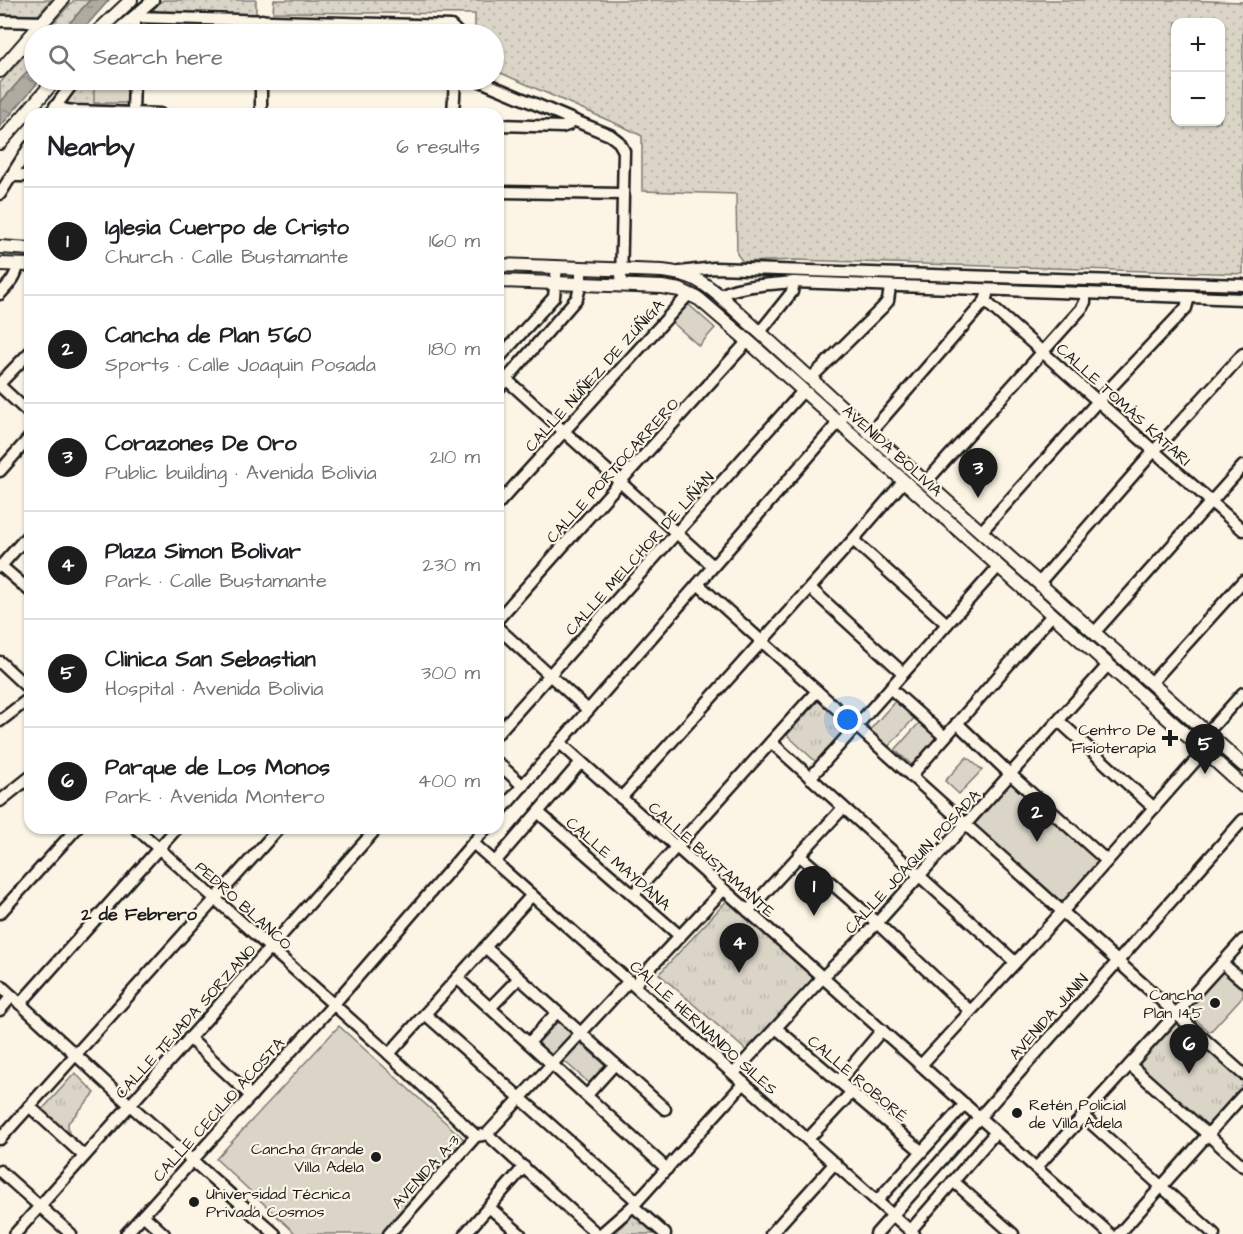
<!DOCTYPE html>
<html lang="en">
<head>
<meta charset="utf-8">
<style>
  :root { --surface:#fff; --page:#f6f6f6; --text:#202124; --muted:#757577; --line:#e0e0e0; --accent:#1c1c1c }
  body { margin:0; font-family:"Architects Daughter",sans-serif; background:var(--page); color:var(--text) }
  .controls { position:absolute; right:18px; top:18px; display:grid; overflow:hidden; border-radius:12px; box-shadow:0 2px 4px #0004 }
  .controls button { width:54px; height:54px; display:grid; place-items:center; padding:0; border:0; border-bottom:2px solid var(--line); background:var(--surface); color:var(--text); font:30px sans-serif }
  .you { position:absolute; left:848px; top:720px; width:21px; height:21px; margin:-15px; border:4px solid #fff; border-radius:50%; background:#1a73e8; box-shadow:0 0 0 9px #1a73e833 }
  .badge { display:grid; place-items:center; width:39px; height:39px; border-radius:50%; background:var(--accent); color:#fff; font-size:20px; font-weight:700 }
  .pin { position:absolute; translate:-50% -50px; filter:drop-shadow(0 2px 3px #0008) }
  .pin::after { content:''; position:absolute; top:32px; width:21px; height:18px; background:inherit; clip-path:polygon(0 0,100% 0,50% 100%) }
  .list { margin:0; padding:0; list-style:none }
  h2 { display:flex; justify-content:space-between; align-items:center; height:78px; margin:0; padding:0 24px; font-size:26px }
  h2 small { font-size:20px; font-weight:400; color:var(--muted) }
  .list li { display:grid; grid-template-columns:39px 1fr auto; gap:18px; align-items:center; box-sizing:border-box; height:108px; padding:0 24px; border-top:2px solid var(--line) }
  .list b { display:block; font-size:22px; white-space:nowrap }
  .list p { margin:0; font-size:20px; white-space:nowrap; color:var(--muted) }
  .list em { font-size:20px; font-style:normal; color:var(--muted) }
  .icon { flex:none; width:33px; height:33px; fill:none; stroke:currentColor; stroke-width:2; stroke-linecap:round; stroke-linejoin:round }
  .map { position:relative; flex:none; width:1243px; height:1234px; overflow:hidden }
  .search { position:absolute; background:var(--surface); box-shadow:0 2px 4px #0004; left:24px; top:24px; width:480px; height:66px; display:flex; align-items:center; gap:15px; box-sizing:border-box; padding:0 21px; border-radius:33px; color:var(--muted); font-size:22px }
  .panel { position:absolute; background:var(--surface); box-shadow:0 2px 4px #0004; left:24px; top:108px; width:480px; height:726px; border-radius:18px }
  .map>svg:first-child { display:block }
  .grass { fill:url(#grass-dots); stroke:#7c7872; stroke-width:1.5; fill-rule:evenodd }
  .park { fill:url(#park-tufts); stroke:#7c7872; stroke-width:1.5 }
  .pitch { fill:#dbd5c8; stroke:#7c7872; stroke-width:1.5 }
  .water { fill:url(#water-ripples); stroke:#75726c; stroke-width:1.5 }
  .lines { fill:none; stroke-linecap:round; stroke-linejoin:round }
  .minor-casing { stroke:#1c1c1c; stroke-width:15 }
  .major-casing { stroke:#1c1c1c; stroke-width:16 }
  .minor { stroke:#fcf5e5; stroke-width:10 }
  .major { stroke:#fcf5e5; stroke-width:12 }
  .poi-dot { fill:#1c1c1c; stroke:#fcf5e5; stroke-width:2 }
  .labels { text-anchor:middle; stroke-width:4.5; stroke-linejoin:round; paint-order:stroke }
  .street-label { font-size:16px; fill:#1c1c1c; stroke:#fcf5e5 }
  .poi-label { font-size:16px; fill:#1c1c1c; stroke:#fcf5e5; text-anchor:end }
  .neighbourhood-label { font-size:18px; font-weight:bold; fill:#1c1c1c; stroke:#fcf5e5 }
</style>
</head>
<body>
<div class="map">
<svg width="1243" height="1234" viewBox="0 0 1243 1234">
  <defs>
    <pattern id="grass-dots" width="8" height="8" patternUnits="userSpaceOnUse" patternTransform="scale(1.5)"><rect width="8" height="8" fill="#dbd5c8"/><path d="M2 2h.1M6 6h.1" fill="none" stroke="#bbb6ab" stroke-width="1.8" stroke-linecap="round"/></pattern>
    <pattern id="park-tufts" width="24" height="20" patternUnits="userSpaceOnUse" patternTransform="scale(1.5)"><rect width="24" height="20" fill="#dbd5c8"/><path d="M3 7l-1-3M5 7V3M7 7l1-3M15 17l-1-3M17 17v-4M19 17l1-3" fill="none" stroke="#bbb6ab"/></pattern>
    <pattern id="water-ripples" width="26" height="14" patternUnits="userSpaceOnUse" patternTransform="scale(1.5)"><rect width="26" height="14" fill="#b0aba1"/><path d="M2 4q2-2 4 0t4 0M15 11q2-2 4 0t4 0" fill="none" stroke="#8e8a82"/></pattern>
  </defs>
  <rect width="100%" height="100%" fill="#fcf5e5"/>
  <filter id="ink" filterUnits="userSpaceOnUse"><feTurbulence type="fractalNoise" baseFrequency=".0167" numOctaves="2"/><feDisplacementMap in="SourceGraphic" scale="12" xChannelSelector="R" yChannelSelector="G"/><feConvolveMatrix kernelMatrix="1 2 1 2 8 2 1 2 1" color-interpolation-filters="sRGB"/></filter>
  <g filter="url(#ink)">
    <g class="grass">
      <polygon points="0,0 51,0 38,15 0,14"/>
      <polygon points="74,0 90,0 60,34 43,34"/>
      <polygon points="163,0 256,0 256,17 159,12 155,11 154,8"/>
      <path d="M274,0H1177L1243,2V274L796,260L743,262L737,254L736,194L642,191V136L628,129L494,70V34H475V14L273,12ZM1176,22H1220V122H1176Z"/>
      <polygon points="34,44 34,64 0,103 0,83"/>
      <polygon points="81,80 129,80 129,105 127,106 70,105 67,101 66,98"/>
    </g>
    <g class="park">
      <polygon points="821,698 851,724 816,762 787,735"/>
      <polygon points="733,894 818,973 748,1052 659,974"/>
      <polygon points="557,1015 578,1034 552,1062 531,1043"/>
      <polygon points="1175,1021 1243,1081 1243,1085 1205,1128 1135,1066"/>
      <polygon points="75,1073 95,1093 68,1123 69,1138 40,1112"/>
      <polygon points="634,1211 662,1234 615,1234"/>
    </g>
    <g class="pitch">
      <polygon points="94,82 128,82 127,103 94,103"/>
      <polygon points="688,304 715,328 699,346 672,322"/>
      <polygon points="897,699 916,716 888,747 869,731"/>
      <polygon points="919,723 936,738 912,765 895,750"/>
      <polygon points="967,757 982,770 959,794 945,781"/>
      <polygon points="1012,781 1101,861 1062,904 973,824"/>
      <polygon points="1223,971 1243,988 1243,996 1210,1032 1186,1011"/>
      <polygon points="339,1026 466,1141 381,1234 296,1234 216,1159"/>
      <polygon points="579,1042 605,1065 589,1083 563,1060"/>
    </g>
    <g class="water">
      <polygon points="90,0 109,0 79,34 60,34"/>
      <polygon points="34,64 34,80 40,80 0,127 0,103"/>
    </g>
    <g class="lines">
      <g class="minor-casing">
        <g id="minor">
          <polyline points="135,17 451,26 459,34"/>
          <polyline points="0,21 43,22"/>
          <polyline points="113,34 153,0"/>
          <polyline points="135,34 135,17"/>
          <polyline points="262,34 262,20"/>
          <polyline points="478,80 573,120 610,135 619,142 624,151 621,285"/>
          <polyline points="55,106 66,110 75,111 160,114"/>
          <polyline points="133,113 134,80"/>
          <polyline points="50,114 75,80"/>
          <polyline points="261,114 261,80"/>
          <polyline points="453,114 455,80"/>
          <polyline points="498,125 562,127 568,125 573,120"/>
          <polyline points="11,176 30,176"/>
          <polyline points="498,192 623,194"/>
          <polyline points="0,194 30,146"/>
          <polyline points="680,272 714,268 1243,285"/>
          <path d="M0,294C8,285 16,278 18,265"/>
          <path d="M720,296C733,285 776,284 794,282L1243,299"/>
          <polyline points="985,301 1243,530"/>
          <polyline points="760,332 792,292 794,282"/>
          <polyline points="498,359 554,297 557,267"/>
          <polyline points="811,378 883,307 888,301 890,287"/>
          <polyline points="507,380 713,566"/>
          <polyline points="0,383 30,352"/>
          <polyline points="0,386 30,414"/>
          <polyline points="498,389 577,298 581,284 581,268"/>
          <polyline points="870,433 985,301 987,295"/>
          <polyline points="0,471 30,437"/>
          <polyline points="926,482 1082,308 1085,302 1085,293"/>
          <polyline points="498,504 689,294"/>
          <polyline points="981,532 1098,401 1186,308 1189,297"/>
          <polyline points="853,540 947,624"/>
          <polyline points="1,566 30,591"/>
          <polyline points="0,567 30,533"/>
          <polyline points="1039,583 1154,451 1243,354"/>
          <polyline points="698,584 1243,1074"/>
          <polyline points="810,588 903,673"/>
          <polyline points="498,619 620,482 748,341"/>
          <polyline points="498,628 588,710"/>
          <polyline points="1094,633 1243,466"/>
          <polyline points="0,662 30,690"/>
          <polyline points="1151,683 1243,581"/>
          <polyline points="890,688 945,737"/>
          <polyline points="0,721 30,698"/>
          <polyline points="1059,721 1154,808"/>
          <polyline points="957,723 1011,775 1107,861"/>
          <polyline points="498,733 803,391"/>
          <polyline points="1207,733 1243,693"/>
          <polyline points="771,742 1015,962"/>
          <polyline points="560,743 1110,1234"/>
          <polyline points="498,763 523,786"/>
          <polyline points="911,776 1052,615"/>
          <polyline points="810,778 998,567"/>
          <polyline points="621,798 853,540 903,482"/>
          <polyline points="0,801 30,777"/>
          <polyline points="539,813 680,936"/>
          <polyline points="498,814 844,416"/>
          <polyline points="136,828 389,1054 476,1136"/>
          <polyline points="473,843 914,1234"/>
          <polyline points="799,855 877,923 970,1011"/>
          <polyline points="495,862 581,762"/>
          <polyline points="633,895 817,691"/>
          <polyline points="748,911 843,808"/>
          <polyline points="0,913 77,828"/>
          <polyline points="485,947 665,1109"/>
          <polyline points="1222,963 1243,981"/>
          <polyline points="457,978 667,1169"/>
          <polyline points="0,985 130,1105 275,1234"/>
          <polyline points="634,985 723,890"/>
          <polyline points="20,1004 177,828"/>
          <polyline points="490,1008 519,978"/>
          <polyline points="0,1010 12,996"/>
          <polyline points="425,1014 637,1201"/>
          <polyline points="776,1028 921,1151"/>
          <polyline points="189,1038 251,1096"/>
          <polyline points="529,1043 557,1012"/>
          <polyline points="389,1054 532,895"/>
          <polyline points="921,1065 1062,912 1204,751"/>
          <polyline points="1130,1065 1243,1166"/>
          <polyline points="734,1073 823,977 877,923 1108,665"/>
          <polyline points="839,1081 882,1030"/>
          <polyline points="587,1095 615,1064"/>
          <polyline points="29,1106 84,1156"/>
          <polyline points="1083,1116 1214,1234"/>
          <polyline points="487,1134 629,981"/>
          <polyline points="487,1134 597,1234"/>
          <polyline points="0,1139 279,828"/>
          <polyline points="808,1139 852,1092"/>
          <polyline points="1036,1168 1243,940"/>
          <polyline points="0,1171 71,1234"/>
          <polyline points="953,1181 1013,1234"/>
          <polyline points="877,1201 965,1104"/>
          <polyline points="633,1206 665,1234"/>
          <polyline points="489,1207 520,1234"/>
          <polyline points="143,1215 164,1234"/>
          <polyline points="910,1231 996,1132"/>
          <polyline points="15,1234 377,828"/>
          <polyline points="126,1234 333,1005 486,828"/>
          <polyline points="389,1234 476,1136 483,1135"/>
          <polyline points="465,1234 524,1167"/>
          <polyline points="601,1234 633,1206 744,1083"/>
          <polyline points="771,1234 835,1163"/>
          <polyline points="876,1234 1243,820"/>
          <polyline points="1119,1234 1243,1095"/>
        </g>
      </g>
      <g class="major-casing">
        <g id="major">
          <polyline points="95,34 131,0"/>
          <polyline points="0,71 62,0"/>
          <polyline points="0,143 55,80"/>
          <polyline points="0,247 30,249"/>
          <polyline points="0,264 30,265"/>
          <path d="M498,265L662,271C690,274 699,279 720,296L870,433L1243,765"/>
          <polyline points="498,281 662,287 680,290 699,299 748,341 1243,786"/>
        </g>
      </g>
      <use href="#minor" class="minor"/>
      <use href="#major" class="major"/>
    </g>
  </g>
  <g class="poi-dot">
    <path d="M1167 729h6v6h6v6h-6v6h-6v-6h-6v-6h6z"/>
    <circle cx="1215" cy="1003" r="6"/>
    <circle cx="1017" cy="1113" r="6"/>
    <circle cx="376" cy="1157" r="6"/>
    <circle cx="194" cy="1202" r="6"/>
  </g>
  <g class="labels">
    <g class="street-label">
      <text transform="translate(594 375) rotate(-48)" y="6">CALLE NÚÑEZ DE ZÚÑIGA</text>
      <text transform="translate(1124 404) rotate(42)" y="6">CALLE TOMÁS KATARI</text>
      <text transform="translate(893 450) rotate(42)" y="6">AVENIDA BOLIVIA</text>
      <text transform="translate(612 470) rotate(-48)" y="6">CALLE PORTOCARRERO</text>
      <text transform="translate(639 553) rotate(-48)" y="6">CALLE MELCHOR DE LIÑÁN</text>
      <text transform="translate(712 859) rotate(42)" y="6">CALLE BUSTAMANTE</text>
      <text transform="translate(912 861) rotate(-47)" y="6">CALLE JOAQUIN POSADA</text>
      <text transform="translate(619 863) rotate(41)" y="6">CALLE MAYDANA</text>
      <text transform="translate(244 905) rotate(42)" y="6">PEDRO BLANCO</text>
      <text transform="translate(1048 1016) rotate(-48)" y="6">AVENIDA JUNIN</text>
      <text transform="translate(185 1021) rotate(-48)" y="6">CALLE TEJADA SORZANO</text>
      <text transform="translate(704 1027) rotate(42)" y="6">CALLE HERNANDO SILES</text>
      <text transform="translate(858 1078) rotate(40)" y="6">CALLE ROBORÉ</text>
      <text transform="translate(218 1109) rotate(-48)" y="6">CALLE CECILIO ACOSTA</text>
      <text transform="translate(425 1171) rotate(-48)" y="6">AVENIDA A-3</text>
    </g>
    <g class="poi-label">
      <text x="1156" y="735">Centro De<tspan x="1156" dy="18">Fisioterapia</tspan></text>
      <text x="1203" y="1000">Cancha<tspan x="1203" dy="18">Plan 145</tspan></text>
      <text x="1029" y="1110" text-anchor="start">Retén Policial<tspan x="1029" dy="18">de Villa Adela</tspan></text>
      <text x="364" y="1154">Cancha Grande<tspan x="364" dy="18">Villa Adela</tspan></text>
      <text x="206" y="1199" text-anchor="start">Universidad Técnica<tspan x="206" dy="18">Privada Cosmos</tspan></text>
    </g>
    <g class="neighbourhood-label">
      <text x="139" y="920">2 de Febrero</text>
    </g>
  </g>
</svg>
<div class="controls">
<button>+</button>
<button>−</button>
</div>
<div class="you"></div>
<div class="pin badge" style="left:814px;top:916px">1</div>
<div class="pin badge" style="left:1037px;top:842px">2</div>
<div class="pin badge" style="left:978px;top:498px">3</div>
<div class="pin badge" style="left:739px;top:973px">4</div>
<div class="pin badge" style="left:1205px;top:774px">5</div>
<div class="pin badge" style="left:1189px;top:1074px">6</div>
<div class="search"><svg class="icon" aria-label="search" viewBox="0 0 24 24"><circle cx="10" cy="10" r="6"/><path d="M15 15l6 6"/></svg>Search here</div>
<section class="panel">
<h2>Nearby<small>6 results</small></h2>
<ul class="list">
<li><span class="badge">1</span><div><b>Iglesia Cuerpo de Cristo</b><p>Church · Calle Bustamante</p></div><em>160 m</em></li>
<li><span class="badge">2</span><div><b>Cancha de Plan 560</b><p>Sports · Calle Joaquin Posada</p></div><em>180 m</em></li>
<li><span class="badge">3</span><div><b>Corazones De Oro</b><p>Public building · Avenida Bolivia</p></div><em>210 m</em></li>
<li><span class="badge">4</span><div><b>Plaza Simon Bolivar</b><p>Park · Calle Bustamante</p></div><em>230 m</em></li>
<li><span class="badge">5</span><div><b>Clinica San Sebastian</b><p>Hospital · Avenida Bolivia</p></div><em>300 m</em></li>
<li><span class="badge">6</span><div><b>Parque de Los Monos</b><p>Park · Avenida Montero</p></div><em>400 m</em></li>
</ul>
</section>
</div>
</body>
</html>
